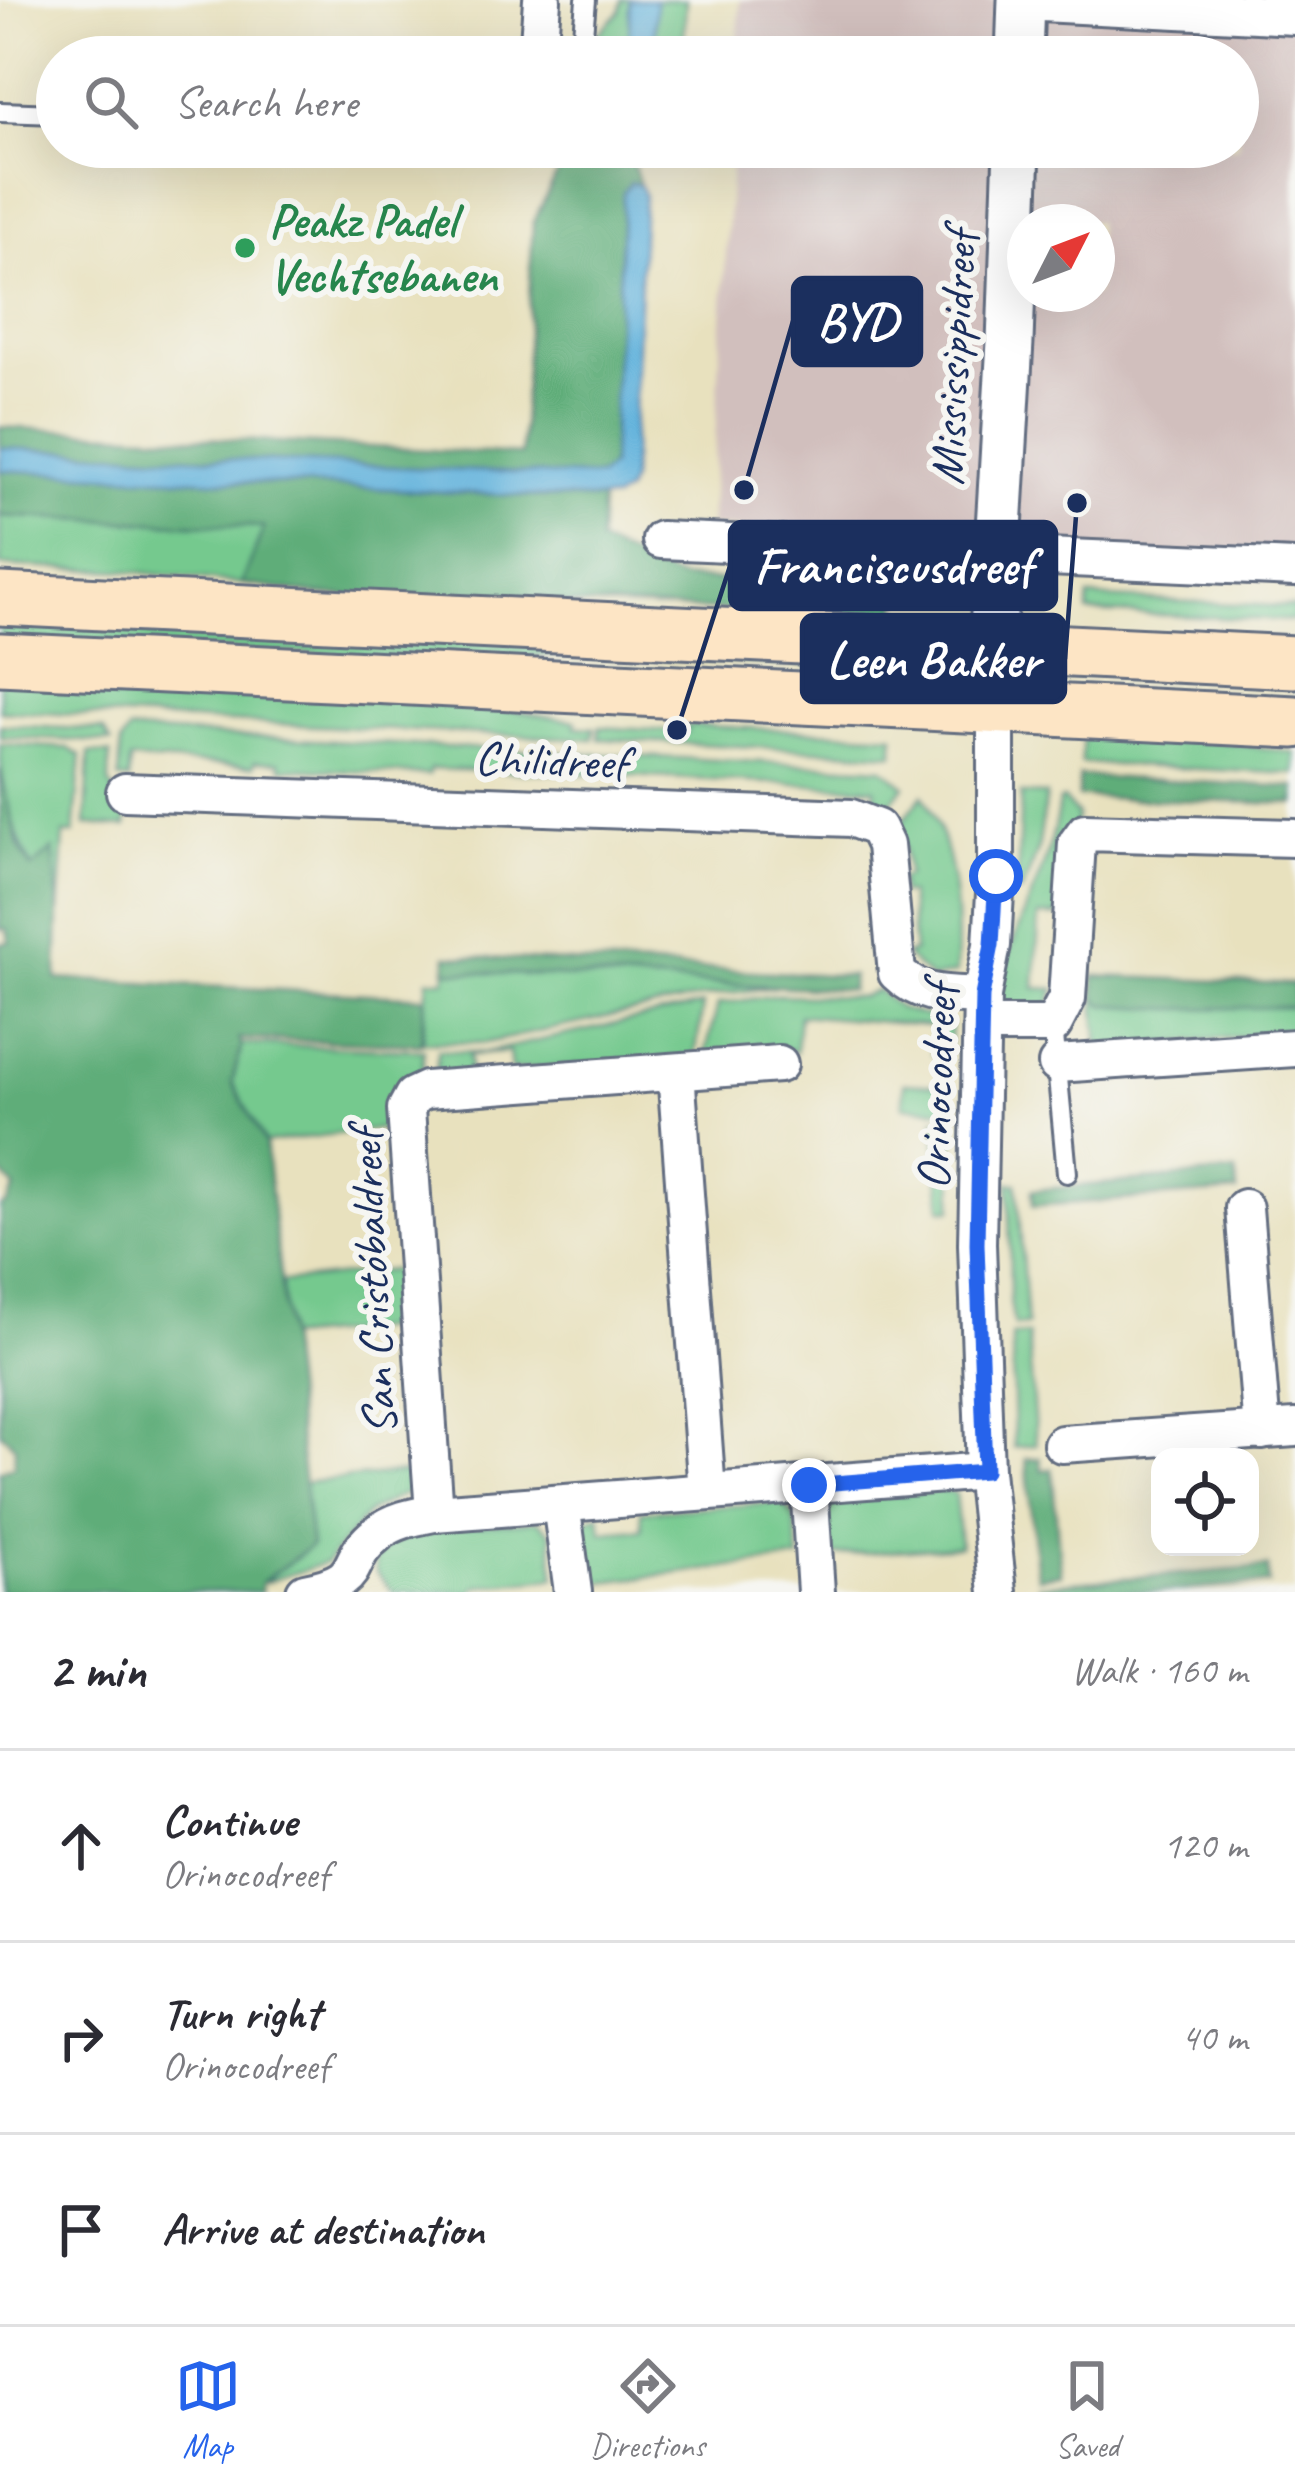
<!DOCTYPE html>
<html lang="en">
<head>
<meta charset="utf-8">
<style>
  :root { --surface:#fff; --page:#f2f2f3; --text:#2b2b33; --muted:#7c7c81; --line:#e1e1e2; --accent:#2563eb }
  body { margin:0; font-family:Caveat,sans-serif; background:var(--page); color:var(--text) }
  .controls { position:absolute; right:36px; bottom:36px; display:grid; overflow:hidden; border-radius:24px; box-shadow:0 12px 48px #0002 }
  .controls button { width:108px; height:108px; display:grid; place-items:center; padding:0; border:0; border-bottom:3px solid var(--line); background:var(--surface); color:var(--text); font:60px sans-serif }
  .compass { position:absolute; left:1007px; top:204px; width:108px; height:108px; border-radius:50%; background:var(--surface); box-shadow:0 12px 48px #0002; rotate:48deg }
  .stop { position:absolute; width:36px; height:36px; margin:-27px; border:9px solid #2563eb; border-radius:50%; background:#fff }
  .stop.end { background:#2563eb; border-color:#fff; box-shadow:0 3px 12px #0008 }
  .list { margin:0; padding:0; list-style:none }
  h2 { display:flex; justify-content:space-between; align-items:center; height:156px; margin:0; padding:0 48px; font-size:51px }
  h2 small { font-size:39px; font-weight:400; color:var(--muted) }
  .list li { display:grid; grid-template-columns:78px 1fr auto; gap:36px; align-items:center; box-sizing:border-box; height:192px; padding:0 48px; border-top:3px solid var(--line) }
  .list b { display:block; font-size:45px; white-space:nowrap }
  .list p { margin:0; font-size:39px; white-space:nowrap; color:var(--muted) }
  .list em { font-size:39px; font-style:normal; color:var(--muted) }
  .icon { flex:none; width:66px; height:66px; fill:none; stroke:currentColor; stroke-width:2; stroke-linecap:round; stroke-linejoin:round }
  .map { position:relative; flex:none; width:1295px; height:1592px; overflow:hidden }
  .search { position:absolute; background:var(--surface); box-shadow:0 12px 48px #0002; left:36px; right:36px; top:36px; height:132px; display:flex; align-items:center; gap:30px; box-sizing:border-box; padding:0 42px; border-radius:66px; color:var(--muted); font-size:45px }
  .sheet { height:732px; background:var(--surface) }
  nav { display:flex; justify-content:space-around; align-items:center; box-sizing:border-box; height:168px; border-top:3px solid var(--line); background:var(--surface); font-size:33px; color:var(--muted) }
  nav a { display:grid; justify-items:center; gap:6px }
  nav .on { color:var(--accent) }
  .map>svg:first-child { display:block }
  .industrial { fill:#d1bfbd; fill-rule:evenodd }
  .green { fill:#74c98e; stroke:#487c76; stroke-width:3 }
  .forest { fill:#5fad79; stroke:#3d6e6c; stroke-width:3 }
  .water { fill:#62b2dc; stroke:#3e709d; stroke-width:3 }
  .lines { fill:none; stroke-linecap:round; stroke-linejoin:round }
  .service-casing { stroke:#636d80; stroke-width:24 }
  .minor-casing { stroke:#636d80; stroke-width:42 }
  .tertiary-casing { stroke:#636d80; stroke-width:51 }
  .secondary-casing { stroke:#636d80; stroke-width:57 }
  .service { stroke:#fff; stroke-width:18 }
  .minor { stroke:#fff; stroke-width:36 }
  .tertiary { stroke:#fff; stroke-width:45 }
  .secondary { stroke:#fde5c5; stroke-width:51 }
  .route { stroke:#2563eb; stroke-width:15 }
  .leisure-dot { fill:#2e9e5b; stroke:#f6f6f2; stroke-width:4.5 }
  .labels { text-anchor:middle; stroke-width:12; stroke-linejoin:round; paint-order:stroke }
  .leisure-label { font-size:48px; font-weight:bold; fill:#27864d; stroke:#f6f6f2; text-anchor:start }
  .street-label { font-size:48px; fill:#1b2f5e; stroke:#f6f6f2 }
  .leader { fill:none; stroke:#1b2f5e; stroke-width:4.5 }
  .callout-dot { fill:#1b2f5e; stroke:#f6f6f2; stroke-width:4.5 }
  .callout { fill:#1b2f5e; stroke:#1b2f5e; stroke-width:4.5 }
  .callout-label { font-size:51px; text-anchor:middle; font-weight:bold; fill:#fff }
</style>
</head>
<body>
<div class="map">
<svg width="1295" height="1592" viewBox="0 0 1295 1592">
  <rect width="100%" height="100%" fill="#f6f6f2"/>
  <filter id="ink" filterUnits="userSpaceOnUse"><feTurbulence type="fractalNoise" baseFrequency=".00833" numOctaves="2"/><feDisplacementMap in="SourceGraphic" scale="24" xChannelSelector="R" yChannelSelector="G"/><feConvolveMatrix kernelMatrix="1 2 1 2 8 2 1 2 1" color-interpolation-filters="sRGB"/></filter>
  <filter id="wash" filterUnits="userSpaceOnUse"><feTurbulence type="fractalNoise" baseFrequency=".004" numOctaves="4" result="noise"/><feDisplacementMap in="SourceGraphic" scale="48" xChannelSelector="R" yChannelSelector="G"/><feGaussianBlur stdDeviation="2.7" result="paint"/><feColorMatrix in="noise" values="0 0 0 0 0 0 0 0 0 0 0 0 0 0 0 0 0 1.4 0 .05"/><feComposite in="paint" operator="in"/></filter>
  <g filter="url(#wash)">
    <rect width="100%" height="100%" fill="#e8e1be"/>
    <path class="industrial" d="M740,0H1295V582L710,526L732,147H1238V57H737ZM1025,222H1097V294H1025Z"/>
    <g class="green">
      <polygon points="622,0 630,0 629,57 603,57 596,49 596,36 620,11"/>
      <polygon points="656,0 686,0 683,57 650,57 654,49"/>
      <polygon points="0,516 265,527 242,584 128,571 0,566"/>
      <polygon points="1088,597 1295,607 1295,621 1088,612"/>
      <polygon points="0,617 896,661 896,670 567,654 474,661 0,641"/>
      <polygon points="0,678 457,701 576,721 576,727 594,728 593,739 0,711"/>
      <polygon points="0,725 103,730 111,742 0,737"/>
      <polygon points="687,725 894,735 894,754 599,739 599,727 687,732"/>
      <polygon points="1084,728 1159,732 1295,753 1295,774 1081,763"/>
      <polygon points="129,731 589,754 588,774 430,769 429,775 281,768 280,762 255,761 254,766 130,760 129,780 119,779 121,743"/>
      <path d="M0,744L68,748L81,756L74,834H64L59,912L53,851L33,868C13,836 0,782 0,744Z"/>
      <polygon points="89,753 110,754 109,784 127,807 126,827 86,825"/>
      <polygon points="594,754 883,768 905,786 883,812 875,810 875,788 593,774"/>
      <polygon points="1021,794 1046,795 1038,851 1021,893 1017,892"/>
      <path d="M923,795C955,848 959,912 956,973L931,979L905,955L914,952L909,894H901L900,878L907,876L904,846H895L894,832Z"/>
      <path d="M1063,799L1077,815L1058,916H1039L1035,988L1055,989L1048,1007L995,1008C1005,936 1051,875 1059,801Z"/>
      <polygon points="446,971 776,987 714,995 485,1043 422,1042 428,979 445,980"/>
      <polygon points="878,990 900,1009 951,1022 949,1056 932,1055 933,1026 799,1015 796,1052 787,1049 705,1055 718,1004 777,995 862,997"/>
      <polygon points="1095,998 1104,1005 1295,1007 1295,1032 1099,1049"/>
      <polygon points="703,1005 695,1057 511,1070 509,1052 469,1055 470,1072 436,1075 438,1050 482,1053"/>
      <polygon points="242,1044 424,1050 422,1076 408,1077 395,1087 393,1127 265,1143 232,1082"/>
      <polygon points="904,1083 948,1086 948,1110 903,1106"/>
      <polygon points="935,1119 955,1119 953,1209 942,1209"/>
      <polygon points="1009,1183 1017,1183 1027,1325 1014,1326 1010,1301"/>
      <polygon points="402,1269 405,1327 285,1338 282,1282"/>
      <polygon points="1028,1335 1036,1445 1014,1447 1012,1336"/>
      <polygon points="419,1471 408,1492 370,1511 326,1563 260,1584 311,1546 301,1483"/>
      <polygon points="945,1490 955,1493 960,1546 825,1556 827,1508 834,1501"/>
      <polygon points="782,1503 794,1516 799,1559 584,1584 581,1523 600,1514 602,1532 642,1529 641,1511"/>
      <polygon points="538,1521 551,1533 555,1578 478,1586 470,1592 393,1592 376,1573 375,1558 407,1531"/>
    </g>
    <g class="forest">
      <polygon points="569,149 630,153 640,185 631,183 611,467 599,477 0,448 0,427 521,455 533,223"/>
      <polygon points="0,470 601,500 599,542 678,578 868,587 871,565 902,566 897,617 321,595 242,584 264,527 0,516"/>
      <polygon points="0,769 18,845 32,868 53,849 59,912 57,979 425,997 421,1044 239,1039 242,1044 232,1082 265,1143 311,1546 261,1583 261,1592 0,1592 0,1471 14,1465 15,1446 0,1432 0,1207 7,1203 15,1188 0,1172 0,944 9,942 7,929 0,929"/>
      <polygon points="1079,776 1295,787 1295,804 1078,797"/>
      <polygon points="447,956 852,976 851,990 446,971"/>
      <polygon points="1094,976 1295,984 1295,1007 1172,1009 1104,1005 1095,998"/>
      <polygon points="1236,1172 1237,1192 1033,1206 1032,1190"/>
      <polygon points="1040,1458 1042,1470 1052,1469 1061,1574 1037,1577 1026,1459"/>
      <polygon points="1268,1567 1269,1584 1159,1592 1038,1592 1038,1585"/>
    </g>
    <g class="water">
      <polygon points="630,0 656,0 654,49 650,57 629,57"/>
      <polygon points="631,183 640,185 644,194 631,479 626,492 613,500 0,470 0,448 599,477 611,466 623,193"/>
    </g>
  </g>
  <g filter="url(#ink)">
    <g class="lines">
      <g class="service-casing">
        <g id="service">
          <polyline points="581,57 586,0"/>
          <polyline points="0,112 57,114"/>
          <polyline points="1053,1025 1067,1173"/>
        </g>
      </g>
      <g class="minor-casing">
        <g id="minor">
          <polyline points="1021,2 1295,16"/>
          <polyline points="538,57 542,0"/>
          <polyline points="661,540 1295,568"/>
          <polyline points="996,708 996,876 992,945 982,996 977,1244 985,1471 998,1592"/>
          <path d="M125,792L851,818L877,828L885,845L897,973C921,997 950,994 982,996"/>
          <polyline points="982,1025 1053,1025 1067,998 1077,843 1085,832 1295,838"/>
          <polyline points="1057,1064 1295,1048"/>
          <polyline points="676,1072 707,1492"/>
          <polyline points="1244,1208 1262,1431"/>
          <polyline points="1062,1444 1295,1428"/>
          <polyline points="809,1485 816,1592"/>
          <polyline points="561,1504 573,1592"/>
          <polyline points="434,1513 406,1109 413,1096 426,1090 779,1064"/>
          <path d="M305,1592C370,1579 339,1563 378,1533C395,1520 413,1517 434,1513L985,1471"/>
        </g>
      </g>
      <g class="tertiary-casing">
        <g id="tertiary">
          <polyline points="1019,57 1021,0"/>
          <polyline points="996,708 992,647 1010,342 1017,147"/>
        </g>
      </g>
      <g class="secondary-casing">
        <g id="secondary">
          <polyline points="0,599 1295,662"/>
          <polyline points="0,659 1295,722"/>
        </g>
      </g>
      <use href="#service" class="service"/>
      <use href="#minor" class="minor"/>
      <use href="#tertiary" class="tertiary"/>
      <use href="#secondary" class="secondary"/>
    </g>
  </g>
  <g class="lines" filter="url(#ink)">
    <polyline class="route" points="809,1485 985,1471 977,1244 982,996 992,945 996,876"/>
  </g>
  <circle class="leisure-dot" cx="245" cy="248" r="12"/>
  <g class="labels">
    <g class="leisure-label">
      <text x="269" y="237">Peakz Padel<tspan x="269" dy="55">Vechtsebanen</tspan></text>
    </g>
    <g class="street-label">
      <text transform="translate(952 358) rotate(-87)" y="17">Mississippidreef</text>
      <text transform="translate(551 759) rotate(2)" y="17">Chilidreef</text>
      <text transform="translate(935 1087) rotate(-88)" y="17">Orinocodreef</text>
      <text transform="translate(371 1282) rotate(-93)" y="17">San Cristóbaldreef</text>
    </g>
  </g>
  <path class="leader" d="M744 490L793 321M677 730L730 566M1077 503L1065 659"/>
  <g class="callout-dot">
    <circle cx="744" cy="490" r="12"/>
    <circle cx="677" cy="730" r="12"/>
    <circle cx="1077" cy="503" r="12"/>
  </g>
  <g class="callout">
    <rect x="793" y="278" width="128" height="87" rx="12"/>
    <rect x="730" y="522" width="326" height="87" rx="12"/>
    <rect x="802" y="615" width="263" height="87" rx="12"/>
  </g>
  <g class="callout-label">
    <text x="857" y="339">BYD</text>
    <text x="893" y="583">Franciscusdreef</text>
    <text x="933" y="677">Leen Bakker</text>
  </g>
</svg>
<div class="controls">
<button><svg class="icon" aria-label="locate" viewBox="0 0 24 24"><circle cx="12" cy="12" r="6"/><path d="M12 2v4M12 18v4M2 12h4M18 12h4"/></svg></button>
</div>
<svg class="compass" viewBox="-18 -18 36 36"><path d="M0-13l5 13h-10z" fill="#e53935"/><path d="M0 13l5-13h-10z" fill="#7c7c81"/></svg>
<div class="stop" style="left:996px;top:876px"></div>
<div class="stop end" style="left:809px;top:1485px"></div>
<div class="search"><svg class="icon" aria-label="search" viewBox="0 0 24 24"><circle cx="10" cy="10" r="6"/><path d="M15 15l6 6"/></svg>Search here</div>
</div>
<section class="sheet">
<h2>2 min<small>Walk · 160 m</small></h2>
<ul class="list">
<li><svg class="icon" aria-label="ahead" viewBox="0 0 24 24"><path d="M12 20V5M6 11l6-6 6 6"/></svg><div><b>Continue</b><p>Orinocodreef</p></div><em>120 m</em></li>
<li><svg class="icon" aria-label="right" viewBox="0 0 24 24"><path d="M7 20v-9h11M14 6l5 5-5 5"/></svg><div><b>Turn right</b><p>Orinocodreef</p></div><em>40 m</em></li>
<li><svg class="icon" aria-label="arrive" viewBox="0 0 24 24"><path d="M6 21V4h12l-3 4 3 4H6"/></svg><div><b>Arrive at destination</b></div></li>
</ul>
</section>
<nav>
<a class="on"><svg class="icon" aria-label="map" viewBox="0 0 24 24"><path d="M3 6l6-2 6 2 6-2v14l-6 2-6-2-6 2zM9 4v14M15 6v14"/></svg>Map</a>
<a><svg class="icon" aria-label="directions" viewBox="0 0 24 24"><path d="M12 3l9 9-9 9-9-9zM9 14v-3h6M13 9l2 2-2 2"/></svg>Directions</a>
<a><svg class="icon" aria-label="saved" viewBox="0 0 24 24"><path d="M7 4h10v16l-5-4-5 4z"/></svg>Saved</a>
</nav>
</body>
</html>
